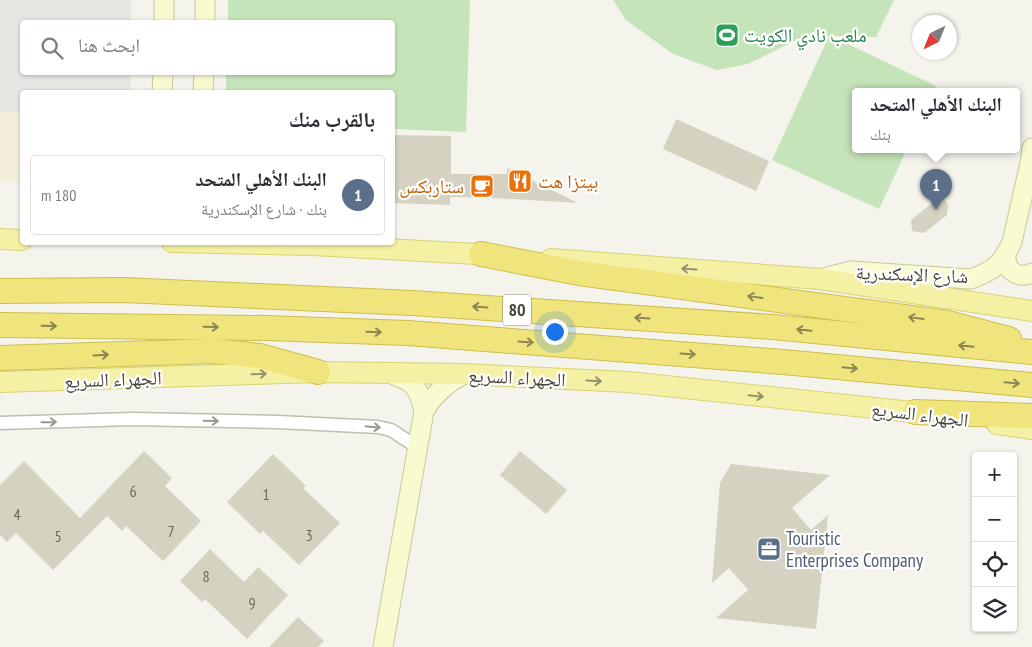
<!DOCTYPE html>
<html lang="ar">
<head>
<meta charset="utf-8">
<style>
  :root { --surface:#fff; --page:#f2f2f3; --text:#2b2b33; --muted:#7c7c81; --line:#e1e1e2; --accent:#0b8043 }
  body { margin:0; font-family:"PT Sans Narrow","Noto Naskh Arabic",sans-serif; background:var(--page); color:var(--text); direction:rtl }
  .controls { position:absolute; right:15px; bottom:15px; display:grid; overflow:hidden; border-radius:5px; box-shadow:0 1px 4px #0004 }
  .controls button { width:45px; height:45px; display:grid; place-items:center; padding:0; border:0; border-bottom:1px solid var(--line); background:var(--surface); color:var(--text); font:25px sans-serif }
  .compass { position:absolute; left:912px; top:15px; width:45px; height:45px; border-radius:50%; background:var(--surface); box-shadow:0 1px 4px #0004; rotate:223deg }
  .you { position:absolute; left:554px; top:331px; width:18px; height:18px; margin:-12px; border:4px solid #fff; border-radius:50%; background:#1a73e8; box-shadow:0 0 0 8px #1a73e833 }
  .badge { display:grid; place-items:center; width:32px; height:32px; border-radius:50%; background:var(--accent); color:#fff; font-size:16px; font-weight:700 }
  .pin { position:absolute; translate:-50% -41px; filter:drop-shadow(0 1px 2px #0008) }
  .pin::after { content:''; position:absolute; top:26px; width:18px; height:15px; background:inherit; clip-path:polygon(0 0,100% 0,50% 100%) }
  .popup { position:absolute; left:852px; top:88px; width:168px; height:65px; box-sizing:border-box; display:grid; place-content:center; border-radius:5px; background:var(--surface); filter:drop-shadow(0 1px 4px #0005); font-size:16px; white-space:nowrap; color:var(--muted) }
  .popup b { font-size:19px; color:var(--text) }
  .popup::after { content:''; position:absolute; left:50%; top:100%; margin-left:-10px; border:10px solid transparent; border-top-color:var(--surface) }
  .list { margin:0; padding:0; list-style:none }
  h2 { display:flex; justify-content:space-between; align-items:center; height:65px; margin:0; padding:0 20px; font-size:21px }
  h2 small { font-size:16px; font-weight:400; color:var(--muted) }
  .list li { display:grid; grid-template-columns:32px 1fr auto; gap:15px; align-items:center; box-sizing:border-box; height:80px; margin:0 10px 10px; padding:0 10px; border:1px solid var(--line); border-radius:5px }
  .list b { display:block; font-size:19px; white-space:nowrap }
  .list p { margin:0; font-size:16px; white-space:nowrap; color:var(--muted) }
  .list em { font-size:16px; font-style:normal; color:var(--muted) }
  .icon { flex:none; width:28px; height:28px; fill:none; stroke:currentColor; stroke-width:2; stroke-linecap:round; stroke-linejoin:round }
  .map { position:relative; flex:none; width:1032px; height:647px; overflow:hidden; direction:ltr }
  .search { position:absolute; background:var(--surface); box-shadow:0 1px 4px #0004; left:20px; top:20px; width:375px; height:55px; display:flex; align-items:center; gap:12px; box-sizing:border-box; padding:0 18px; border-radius:5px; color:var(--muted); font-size:19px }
  .panel { position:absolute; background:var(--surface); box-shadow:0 1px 4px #0004; left:20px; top:90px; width:375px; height:155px; border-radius:5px; direction:rtl }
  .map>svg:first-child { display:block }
  .commercial { fill:#f3efda }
  .green { fill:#c6e4b9 }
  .parking { fill:#e7e6e3 }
  .building { fill:#d5d2c2 }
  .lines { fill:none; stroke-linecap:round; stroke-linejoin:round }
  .street-casing { stroke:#bfbeaf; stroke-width:15 }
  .secondary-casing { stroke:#c9c89c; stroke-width:21 }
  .primary-casing { stroke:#d9d376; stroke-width:22 }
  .highway-casing { stroke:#cebe4c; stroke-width:26 }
  .street { stroke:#fff; stroke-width:12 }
  .secondary { stroke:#fafad1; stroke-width:19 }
  .primary { stroke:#f4f1a5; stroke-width:20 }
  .highway { stroke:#f0e57c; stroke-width:24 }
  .oneway { stroke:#95936a }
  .oneway2 { stroke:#8b8654 }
  .oneway3 { stroke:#9a9993 }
  .labels { text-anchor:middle; stroke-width:4.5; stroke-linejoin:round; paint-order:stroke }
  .number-label { font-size:16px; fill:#6b695c }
  .shield { fill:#fff; stroke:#7f7e75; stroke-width:1 }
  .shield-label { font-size:18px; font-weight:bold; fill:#48463a }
  .leisure-label { font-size:19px; fill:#27864d; stroke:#fff; text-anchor:start }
  .food-label { font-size:19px; fill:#c56008; stroke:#fff; text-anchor:start }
  .street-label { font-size:19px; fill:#48463a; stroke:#fff }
  .service-label { font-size:19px; fill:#4e5e75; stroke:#fff; text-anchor:start }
</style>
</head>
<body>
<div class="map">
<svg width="1032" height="647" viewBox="0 0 1032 647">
  <rect width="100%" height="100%" fill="#f4f4ec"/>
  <polygon class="commercial" points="0,0 22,22 22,181 0,182"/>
  <g class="green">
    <polygon points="228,0 470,0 466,132 393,129 392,92 226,92 226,73 392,72 392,22 228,22"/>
    <polygon points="613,0 894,0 876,37 831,36 936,86 933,91 856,91 856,149 907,149 879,209 772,160 829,36 807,35 748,64 717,70 673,54 626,20"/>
  </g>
  <polygon class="parking" points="0,0 131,0 131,22 22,22 22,72 131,73 130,92 22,92 22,112 0,111"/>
  <g class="building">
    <polygon points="676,119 769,161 756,191 663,149"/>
    <polygon points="392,135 451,136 451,174 507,174 507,168 578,203 494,198 450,197 450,205 392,203"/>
    <polygon points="941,196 948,204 947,215 924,233 912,231 911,220"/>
    <polygon points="144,451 172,478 165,486 201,521 163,561 126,526 122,531 107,516 53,570 16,533 7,542 0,535 0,485 24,461 80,518"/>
    <polygon points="520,451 567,490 546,514 500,475"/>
    <polygon points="273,454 306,486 303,488 340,523 299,565 263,531 260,534 227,502"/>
    <polygon points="731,464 830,475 792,508 811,530 828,515 816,629 716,618 748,590 729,568 712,583 720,483"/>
    <polygon points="210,549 244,582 258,567 288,595 247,639 205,599 202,602 180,581"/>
    <polygon points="298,617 324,641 318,647 269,647"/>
  </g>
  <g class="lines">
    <g class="street-casing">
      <polyline id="street" points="0,423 133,419 278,422 378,427 391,430 417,447"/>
    </g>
    <g class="secondary-casing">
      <g id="secondary">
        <polyline points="164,22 164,0"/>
        <polyline points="205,22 205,0"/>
        <polyline points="162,92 163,72"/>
        <polyline points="203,92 204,72"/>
        <path d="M1006,253C1004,269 1017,280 1032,273"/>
        <path d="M820,279L851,271L971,279C995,270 1001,265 1012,242L1030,163L1032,148"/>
        <path d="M389,373C415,383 417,384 424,411"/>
        <path d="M383,647L424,411C434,394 446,383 464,374"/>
      </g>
    </g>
    <g class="primary-casing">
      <g id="primary">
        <polyline points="0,239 22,240"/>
        <polyline points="172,242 313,245 495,255"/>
        <polyline points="551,259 820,279 1032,311"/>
        <polyline points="0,382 318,372 464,374 628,382 931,414"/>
        <polyline points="997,424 1032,429"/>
      </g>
    </g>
    <g class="highway-casing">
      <g id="highway">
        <polyline points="481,254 579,273 948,323 1009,339"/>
        <polyline points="0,291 124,290 412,303 773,327 1032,352"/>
        <polyline points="0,325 266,328 408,333 783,362 1032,385"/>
        <polyline points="0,358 213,351 260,356 318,372"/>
        <polyline points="915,412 1032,416"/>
      </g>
    </g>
    <use href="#street" class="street"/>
    <use href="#secondary" class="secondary"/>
    <use href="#primary" class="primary"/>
    <use href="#highway" class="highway"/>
  </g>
  <defs><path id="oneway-shaft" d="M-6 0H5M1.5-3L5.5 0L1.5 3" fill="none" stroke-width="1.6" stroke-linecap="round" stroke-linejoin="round" transform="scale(1.25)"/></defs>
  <g class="oneway">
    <use href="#oneway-shaft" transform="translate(689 269) rotate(-176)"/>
    <use href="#oneway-shaft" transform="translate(259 374) rotate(-2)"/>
    <use href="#oneway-shaft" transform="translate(594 381) rotate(3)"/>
    <use href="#oneway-shaft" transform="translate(756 396) rotate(6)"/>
  </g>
  <g class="oneway2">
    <use href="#oneway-shaft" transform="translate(755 297) rotate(-172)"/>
    <use href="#oneway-shaft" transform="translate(480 307) rotate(-176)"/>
    <use href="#oneway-shaft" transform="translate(642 318) rotate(-176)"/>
    <use href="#oneway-shaft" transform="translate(916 318) rotate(-172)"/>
    <use href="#oneway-shaft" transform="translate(49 326) rotate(1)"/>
    <use href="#oneway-shaft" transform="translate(211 327) rotate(1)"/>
    <use href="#oneway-shaft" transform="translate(804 330) rotate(-174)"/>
    <use href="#oneway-shaft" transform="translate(374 332) rotate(2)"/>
    <use href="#oneway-shaft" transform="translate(526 342) rotate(4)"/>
    <use href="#oneway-shaft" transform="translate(966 346) rotate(-174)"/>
    <use href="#oneway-shaft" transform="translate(688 354) rotate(4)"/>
    <use href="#oneway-shaft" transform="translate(101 355) rotate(-3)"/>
    <use href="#oneway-shaft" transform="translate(850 368) rotate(5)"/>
    <use href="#oneway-shaft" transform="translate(1012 383) rotate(5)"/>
  </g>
  <g class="oneway3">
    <use href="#oneway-shaft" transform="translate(211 421) rotate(1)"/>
    <use href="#oneway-shaft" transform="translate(49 422) rotate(-1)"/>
    <use href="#oneway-shaft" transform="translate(373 427) rotate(6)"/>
  </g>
  <defs>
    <g id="stadium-square" transform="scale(1.25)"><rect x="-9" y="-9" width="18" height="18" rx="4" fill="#2e9e5b" stroke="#fff"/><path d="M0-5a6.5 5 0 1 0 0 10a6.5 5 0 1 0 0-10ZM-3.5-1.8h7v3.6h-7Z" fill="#fff"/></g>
    <g id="restaurant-square" transform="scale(1.25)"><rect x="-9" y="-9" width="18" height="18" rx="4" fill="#e8710a" stroke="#fff"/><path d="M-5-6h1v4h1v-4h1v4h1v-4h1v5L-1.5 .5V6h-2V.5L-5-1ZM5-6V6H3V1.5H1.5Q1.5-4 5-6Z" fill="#fff"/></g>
    <g id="cafe-square" transform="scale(1.25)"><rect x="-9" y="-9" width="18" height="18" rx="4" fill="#e8710a" stroke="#fff"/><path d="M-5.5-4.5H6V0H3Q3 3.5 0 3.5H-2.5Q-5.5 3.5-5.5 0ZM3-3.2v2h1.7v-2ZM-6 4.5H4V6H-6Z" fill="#fff"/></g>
    <g id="office-square" transform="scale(1.25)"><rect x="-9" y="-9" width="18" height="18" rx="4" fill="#5c6f8a" stroke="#fff"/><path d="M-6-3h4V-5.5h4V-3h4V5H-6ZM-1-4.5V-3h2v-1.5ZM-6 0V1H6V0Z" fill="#fff"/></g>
  </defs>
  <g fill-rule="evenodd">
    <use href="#stadium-square" x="727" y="35"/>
    <use href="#restaurant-square" x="520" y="181"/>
    <use href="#cafe-square" x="482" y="186"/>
    <use href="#office-square" x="769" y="549"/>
  </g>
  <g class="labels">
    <g class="number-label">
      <text x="133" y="497">6</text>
      <text x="266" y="500">1</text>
      <text x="17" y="520">4</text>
      <text x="171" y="537">7</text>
      <text x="309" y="541">3</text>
      <text x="58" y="542">5</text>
      <text x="206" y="582">8</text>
      <text x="252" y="609">9</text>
    </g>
    <rect class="shield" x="503" y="294.5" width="28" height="31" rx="4"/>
    <g class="shield-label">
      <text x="517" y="316">80</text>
    </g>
    <g class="leisure-label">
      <text x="744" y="42">ملعب نادي الكويت</text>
    </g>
    <g class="food-label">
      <text x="538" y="188">بيتزا هت</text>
      <text x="464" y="193" text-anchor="end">ستاربكس</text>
    </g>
    <g class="street-label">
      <text transform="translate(912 274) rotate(2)" y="7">شارع الإسكندرية</text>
      <text transform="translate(517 377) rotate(3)" y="7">الجهراء السريع</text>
      <text transform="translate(113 379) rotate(-2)" y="7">الجهراء السريع</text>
      <text transform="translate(920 414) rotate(7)" y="7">الجهراء السريع</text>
    </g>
    <g class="service-label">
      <text x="786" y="545">Touristic<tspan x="786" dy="22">Enterprises Company</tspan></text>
    </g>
  </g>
</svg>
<div class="controls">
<button>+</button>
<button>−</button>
<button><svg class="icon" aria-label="locate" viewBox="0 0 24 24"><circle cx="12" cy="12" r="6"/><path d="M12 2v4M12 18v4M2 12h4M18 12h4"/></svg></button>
<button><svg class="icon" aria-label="layers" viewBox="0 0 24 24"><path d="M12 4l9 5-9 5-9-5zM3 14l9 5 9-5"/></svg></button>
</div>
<svg class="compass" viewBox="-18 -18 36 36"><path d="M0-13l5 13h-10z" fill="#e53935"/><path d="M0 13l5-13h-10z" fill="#7c7c81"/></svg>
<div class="you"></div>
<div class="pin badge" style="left:936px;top:210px;background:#5c6f8a">1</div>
<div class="popup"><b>البنك الأهلي المتحد</b>بنك</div>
<div class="search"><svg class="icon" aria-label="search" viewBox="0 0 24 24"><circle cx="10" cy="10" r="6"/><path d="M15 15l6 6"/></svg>ابحث هنا</div>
<section class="panel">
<h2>بالقرب منك<small></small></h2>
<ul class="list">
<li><span class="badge" style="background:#5c6f8a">1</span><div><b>البنك الأهلي المتحد</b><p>بنك · شارع الإسكندرية</p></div><em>180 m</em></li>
</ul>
</section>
</div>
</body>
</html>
